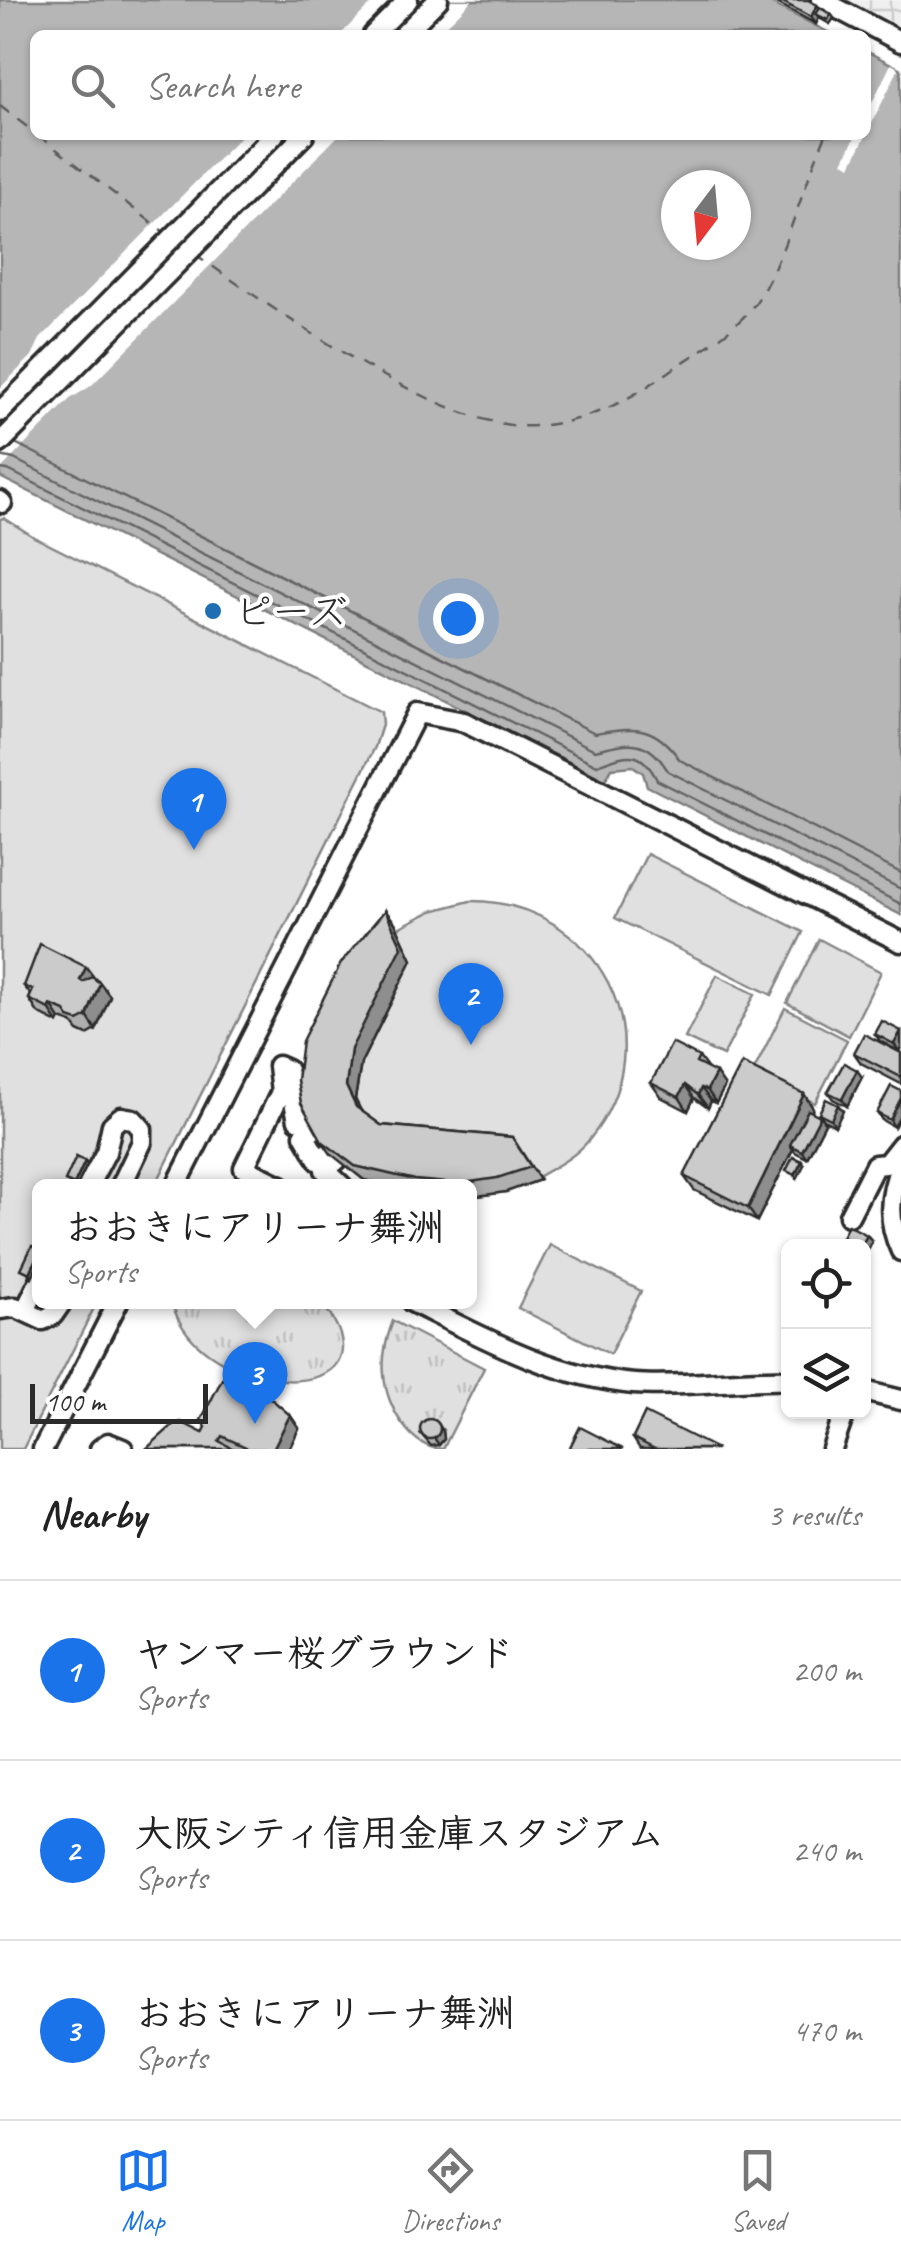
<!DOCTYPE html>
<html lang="en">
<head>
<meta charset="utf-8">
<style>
  :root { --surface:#fff; --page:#f2f2f2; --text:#222; --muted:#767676; --line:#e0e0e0; --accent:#1a73e8 }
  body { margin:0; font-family:Caveat,"Klee One",sans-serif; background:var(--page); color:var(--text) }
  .controls { position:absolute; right:30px; bottom:30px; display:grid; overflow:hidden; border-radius:15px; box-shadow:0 2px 8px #0004 }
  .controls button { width:90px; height:90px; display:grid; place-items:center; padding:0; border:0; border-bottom:2px solid var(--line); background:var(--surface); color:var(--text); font:50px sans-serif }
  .compass { position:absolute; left:661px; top:170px; width:90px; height:90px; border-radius:50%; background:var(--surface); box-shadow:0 2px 8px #0004; rotate:196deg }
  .scale { position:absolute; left:30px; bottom:25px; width:178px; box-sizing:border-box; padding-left:10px; border:5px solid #2b2b2b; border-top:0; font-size:28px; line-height:35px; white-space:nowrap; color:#2b2b2b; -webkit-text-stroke:8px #fff; paint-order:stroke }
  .you { position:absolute; left:458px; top:618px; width:35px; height:35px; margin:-25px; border:8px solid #fff; border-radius:50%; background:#1a73e8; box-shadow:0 0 0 15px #1a73e833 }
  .badge { display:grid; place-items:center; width:65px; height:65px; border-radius:50%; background:var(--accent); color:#fff; font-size:32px; font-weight:700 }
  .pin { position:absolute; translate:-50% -82px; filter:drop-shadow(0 2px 5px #0008) }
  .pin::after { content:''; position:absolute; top:52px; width:35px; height:30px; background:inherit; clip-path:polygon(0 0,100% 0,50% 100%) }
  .popup { position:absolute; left:32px; top:1179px; width:445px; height:130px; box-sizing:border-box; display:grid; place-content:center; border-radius:15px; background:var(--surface); filter:drop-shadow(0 2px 8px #0005); font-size:32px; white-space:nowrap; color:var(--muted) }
  .popup b { font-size:38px; color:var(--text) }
  .popup::after { content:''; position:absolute; left:50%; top:100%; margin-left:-20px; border:20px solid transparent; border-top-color:var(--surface) }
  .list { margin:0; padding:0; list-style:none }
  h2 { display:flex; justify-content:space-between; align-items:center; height:130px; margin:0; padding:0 40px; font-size:42px }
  h2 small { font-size:32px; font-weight:400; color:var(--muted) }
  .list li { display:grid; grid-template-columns:65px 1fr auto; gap:30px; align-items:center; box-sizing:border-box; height:180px; padding:0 40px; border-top:2px solid var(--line) }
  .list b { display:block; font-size:38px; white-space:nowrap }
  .list p { margin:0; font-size:32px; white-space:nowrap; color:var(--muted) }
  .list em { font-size:32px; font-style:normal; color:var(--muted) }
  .icon { flex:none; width:55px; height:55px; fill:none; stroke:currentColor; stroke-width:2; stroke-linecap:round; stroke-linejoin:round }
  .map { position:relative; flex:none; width:901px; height:1449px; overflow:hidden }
  .search { position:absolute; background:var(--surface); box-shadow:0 2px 8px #0004; left:30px; right:30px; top:30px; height:110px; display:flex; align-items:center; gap:25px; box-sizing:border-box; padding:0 35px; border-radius:15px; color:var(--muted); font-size:38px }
  .sheet { height:670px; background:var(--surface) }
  nav { display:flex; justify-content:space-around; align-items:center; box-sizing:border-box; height:140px; border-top:2px solid var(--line); background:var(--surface); font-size:28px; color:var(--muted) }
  nav a { display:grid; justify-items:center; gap:5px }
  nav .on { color:var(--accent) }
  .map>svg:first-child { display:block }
  .industrial { fill:url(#industrial-grid) }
  .grass { fill:url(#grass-tufts); stroke:#868686; stroke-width:2.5 }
  .pitch { fill:#e0e0e0; stroke:#868686; stroke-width:2.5 }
  .water { fill:#b6b6b6; stroke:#7e7e7e; stroke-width:2.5; fill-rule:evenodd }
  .pier { fill:#fff }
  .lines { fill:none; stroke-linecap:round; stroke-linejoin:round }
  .shore { stroke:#636363; stroke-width:2.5 }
  .ferry { stroke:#5c5c5c; stroke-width:2.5; stroke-dasharray:12 10; stroke-linecap:butt }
  .minor-casing { stroke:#2b2b2b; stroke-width:25 }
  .minor { stroke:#fff; stroke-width:18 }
  .wall { fill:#afafaf; stroke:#2b2b2b; stroke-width:2.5 }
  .shaded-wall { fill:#8e8e8e; stroke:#2b2b2b; stroke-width:2.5 }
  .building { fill:#cbcbcb; stroke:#2b2b2b; stroke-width:2.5 }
  .poi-dot { fill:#1f6fb2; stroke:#fff; stroke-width:4 }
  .labels { text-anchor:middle; stroke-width:8; stroke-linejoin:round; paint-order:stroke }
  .poi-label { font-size:40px; fill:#2b2b2b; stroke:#fff; text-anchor:start }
</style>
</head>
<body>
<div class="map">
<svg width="901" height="1449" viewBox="0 0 901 1449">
  <defs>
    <pattern id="industrial-grid" width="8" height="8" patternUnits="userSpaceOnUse" patternTransform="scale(2.5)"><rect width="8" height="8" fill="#efefef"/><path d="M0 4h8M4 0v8" fill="none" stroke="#cdcdcd"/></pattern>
    <pattern id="grass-tufts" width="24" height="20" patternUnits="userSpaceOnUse" patternTransform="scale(2.5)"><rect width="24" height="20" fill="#e0e0e0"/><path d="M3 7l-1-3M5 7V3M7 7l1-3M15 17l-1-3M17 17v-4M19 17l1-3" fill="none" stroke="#c0c0c0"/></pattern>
  </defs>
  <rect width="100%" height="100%" fill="#fff"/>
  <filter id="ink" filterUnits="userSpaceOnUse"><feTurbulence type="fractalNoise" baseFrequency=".01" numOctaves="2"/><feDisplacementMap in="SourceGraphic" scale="20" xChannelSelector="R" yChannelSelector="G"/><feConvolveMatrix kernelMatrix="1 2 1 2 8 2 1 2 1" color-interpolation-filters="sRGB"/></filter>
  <g filter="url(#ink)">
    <polygon class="industrial" points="848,0 901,0 901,27"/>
    <g class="grass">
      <path d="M172,1302H321C408,1410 197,1403 172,1302Z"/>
      <path d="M393,1321L484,1368L443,1449C410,1449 386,1405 384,1375C382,1356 386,1339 393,1321Z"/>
    </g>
    <g class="pitch">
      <polygon points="4,518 34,537 381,712 382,725 375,747 155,1186 40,1186 40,1302 97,1302 23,1449 0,1449 0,519"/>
      <polygon points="647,854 803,932 772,995 615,918"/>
      <path d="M470,901C596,900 672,1039 589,1140C576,1156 557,1166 539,1176L540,1180L506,1192L470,1197V1186C395,1186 346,1196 310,1116L395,923L398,928L432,911Z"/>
      <polygon points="819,939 881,972 849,1036 787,1003"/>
      <polygon points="717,975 755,994 723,1056 685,1038"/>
      <polygon points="785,1008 847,1040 815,1103 753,1072"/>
      <polygon points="550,1245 641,1291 610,1354 518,1308"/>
    </g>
    <path class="water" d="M0,0H764L834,35H35V135H866V51L901,69V915L647,786L643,773L633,766L612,768L605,780L0,477ZM676,185H736V245H676Z"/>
    <g class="pier">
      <polygon points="375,0 472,0 437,35 340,35"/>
      <polygon points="891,64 899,68 851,166 843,162 856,135 866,135 866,115"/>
      <polygon points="242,135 339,135 91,386 70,399 0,470 0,388 32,356 40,339"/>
    </g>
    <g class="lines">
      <g class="shore">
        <path d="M15,443L595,733C634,727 654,723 680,760L901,873"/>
        <path d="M0,456L14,459L595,750C628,742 647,736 668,771L901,889"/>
        <path d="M0,469L8,470L597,765C625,755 640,746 657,780L901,904"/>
      </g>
      <g class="ferry">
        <polyline points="0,106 35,133"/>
        <polyline points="38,135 168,235"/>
        <path d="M195,254C269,306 446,433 535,426C590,422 630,400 673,369C702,349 741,328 760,296C789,246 802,187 826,135"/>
      </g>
      <g class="minor-casing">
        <g id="minor">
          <polyline points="821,0 901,42"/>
          <polyline points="373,35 408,0"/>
          <polyline points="403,35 438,0"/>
          <polyline points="0,412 274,135"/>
          <polyline points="0,443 304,135"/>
          <polyline points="0,501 2,503"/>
          <path d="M901,1165C889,1195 887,1221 901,1251"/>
          <polyline points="88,1186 106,1152 112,1125 121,1117 133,1119 142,1129 142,1142 121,1186"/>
          <polyline points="176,1186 417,713 464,722 901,942"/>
          <polyline points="281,1186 244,1168 281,1092 278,1066 287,1070 298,1120 308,1115 315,1129 304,1135 319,1161 330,1152 337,1160 325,1170 342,1186"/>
          <polyline points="849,1216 875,1165 886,1164 901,1145"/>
          <path d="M412,1302C484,1338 552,1376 634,1384C685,1388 737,1378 788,1380"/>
          <polyline points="0,1309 15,1307 43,1320 53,1315 62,1302"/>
          <polyline points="25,1311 40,1280"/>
          <polyline points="864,1391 901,1400"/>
          <polyline points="43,1449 118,1302"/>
          <polyline points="100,1449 108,1443 123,1449"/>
          <polyline points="832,1449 845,1412"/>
        </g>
      </g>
      <use href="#minor" class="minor"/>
    </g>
    <g class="wall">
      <polygon points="775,0 808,0 831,14 834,18 830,24 819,18 816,24 777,3"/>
      <polygon points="385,910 395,923 412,960 361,1063 355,1099 360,1110 381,1125 512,1137 540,1180 506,1192 470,1197 470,1186 393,1186 364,1180 331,1154 322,1141"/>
      <polygon points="95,979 100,983 110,996 96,1030 87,1035 78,1031 72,1023 60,1019 58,1023 38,1013 29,999 31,995 24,986"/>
      <polygon points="901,1031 901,1047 899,1051 880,1041 875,1034"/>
      <polygon points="854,1053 901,1053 901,1084 861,1063"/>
      <polygon points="699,1057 707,1068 725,1086 716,1103 711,1101 708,1108 694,1098 688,1111 661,1097 651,1083"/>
      <polygon points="862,1077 847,1106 833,1099 828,1092"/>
      <polygon points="901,1091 901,1114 894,1127 882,1120 877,1113"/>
      <polygon points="804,1094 813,1108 811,1112 820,1116 825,1123 807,1158 795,1152 793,1149 757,1221 694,1190 684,1176"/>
      <polygon points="838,1105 843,1111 835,1126 824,1120 819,1113"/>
      <polygon points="867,1235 872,1241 866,1254 864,1253 864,1246 852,1246 846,1244 842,1237"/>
      <polygon points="290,1415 299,1428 289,1449 146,1449 203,1433"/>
      <polygon points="443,1431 444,1439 439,1445 431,1446 421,1434"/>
      <polygon points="633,1438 717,1449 640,1449"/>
    </g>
    <g class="shaded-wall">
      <polygon points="817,5 822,12 816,14 819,18 816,24 811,17"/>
      <polygon points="385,910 395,923 412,960 361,1063 355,1099 366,1120 356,1107 346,1086 351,1049"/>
      <polygon points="86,967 96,980 89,993 80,980"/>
      <polygon points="100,983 110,996 96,1030 87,1016"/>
      <polygon points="51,1005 60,1019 58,1023 49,1009"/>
      <polygon points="901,1031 901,1047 899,1051 894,1044"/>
      <polygon points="857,1070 862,1077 847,1106 842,1099"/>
      <polygon points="716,1073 725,1086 716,1103 707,1090"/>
      <polygon points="685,1085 694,1098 688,1111 679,1097"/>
      <polygon points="701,1088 711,1101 708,1108 698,1095"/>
      <polygon points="804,1094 813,1108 794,1147 790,1145 793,1149 757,1221 748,1208"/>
      <polygon points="901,1098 901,1114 894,1127 890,1120"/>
      <polygon points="838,1105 843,1111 835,1126 831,1119"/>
      <polygon points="820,1116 825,1123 807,1158 802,1151"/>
      <polygon points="85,1161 87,1165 77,1186 75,1186 74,1185"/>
      <polygon points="802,1161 804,1165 797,1179 795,1175"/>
      <polygon points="867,1235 872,1241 866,1254 864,1246 861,1246"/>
      <polygon points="40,1252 40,1261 32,1277 30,1273"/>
      <polygon points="290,1415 299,1428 289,1449 273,1449"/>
      <polygon points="439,1425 443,1431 444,1439 439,1445 434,1438"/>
    </g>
    <g class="building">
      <polygon points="779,0 808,0 817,5 811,17"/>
      <polygon points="820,8 831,14 828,20 816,14"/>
      <polygon points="385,910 402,947 351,1049 346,1086 356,1107 381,1125 512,1137 531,1167 497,1178 457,1184 415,1180 355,1166 322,1141 301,1103 297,1080 302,1041 341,963"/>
      <polygon points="40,944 86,967 80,980 83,982 92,977 100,983 87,1016 78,1021 69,1018 65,1011 51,1005 49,1009 29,999 33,990 24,986"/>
      <polygon points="882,1021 901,1031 894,1044 875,1034"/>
      <polygon points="864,1034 901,1053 901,1077 854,1053"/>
      <polygon points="672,1043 699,1057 696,1063 716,1073 707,1090 701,1088 698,1095 685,1085 679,1097 651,1083"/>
      <polygon points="742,1063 804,1094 748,1208 684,1176"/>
      <polygon points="844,1063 857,1070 842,1099 828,1092"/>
      <polygon points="891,1086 901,1091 901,1098 890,1120 877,1113"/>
      <polygon points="826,1099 838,1105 831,1119 819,1113"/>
      <polygon points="808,1110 820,1116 802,1151 790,1145"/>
      <polygon points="76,1157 85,1161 74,1185 65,1181"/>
      <polygon points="793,1157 802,1161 795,1175 786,1171"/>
      <polygon points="848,1225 867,1235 861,1246 842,1237"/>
      <polygon points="32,1246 40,1249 40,1252 30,1273 21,1269"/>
      <polygon points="222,1379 261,1390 290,1415 273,1449 245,1449 246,1447 222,1436 219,1441 234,1449 146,1449 174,1424 181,1422 203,1433 206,1427 201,1420"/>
      <polygon points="645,1413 717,1449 655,1449 633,1438"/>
      <circle cx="430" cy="1429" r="10"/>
      <polygon points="580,1427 623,1449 569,1449"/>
    </g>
  </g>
  <circle class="poi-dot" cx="213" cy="611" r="10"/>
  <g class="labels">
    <g class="poi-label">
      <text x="233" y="625">ピーズ</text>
    </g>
  </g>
</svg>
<div class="controls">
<button><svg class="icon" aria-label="locate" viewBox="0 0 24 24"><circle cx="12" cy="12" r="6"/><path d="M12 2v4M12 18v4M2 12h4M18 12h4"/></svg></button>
<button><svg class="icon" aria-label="layers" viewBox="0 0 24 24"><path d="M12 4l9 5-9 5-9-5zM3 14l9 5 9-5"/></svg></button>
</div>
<svg class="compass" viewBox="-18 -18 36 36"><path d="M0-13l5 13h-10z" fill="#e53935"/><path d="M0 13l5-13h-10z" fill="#767676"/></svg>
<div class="scale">100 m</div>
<div class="you"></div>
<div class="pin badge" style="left:194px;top:850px">1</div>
<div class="pin badge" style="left:471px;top:1045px">2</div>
<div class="pin badge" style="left:255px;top:1424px">3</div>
<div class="popup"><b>おおきにアリーナ舞洲</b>Sports</div>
<div class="search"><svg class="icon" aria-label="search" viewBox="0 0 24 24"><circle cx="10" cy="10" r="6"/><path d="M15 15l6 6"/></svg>Search here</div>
</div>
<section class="sheet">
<h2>Nearby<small>3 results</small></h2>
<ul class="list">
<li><span class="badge">1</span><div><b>ヤンマー桜グラウンド</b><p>Sports</p></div><em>200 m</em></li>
<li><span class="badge">2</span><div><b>大阪シティ信用金庫スタジアム</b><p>Sports</p></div><em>240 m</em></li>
<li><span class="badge">3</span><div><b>おおきにアリーナ舞洲</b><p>Sports</p></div><em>470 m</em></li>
</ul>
</section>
<nav>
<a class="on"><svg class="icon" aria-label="map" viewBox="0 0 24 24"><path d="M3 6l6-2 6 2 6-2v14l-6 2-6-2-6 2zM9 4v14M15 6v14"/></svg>Map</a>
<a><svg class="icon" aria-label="directions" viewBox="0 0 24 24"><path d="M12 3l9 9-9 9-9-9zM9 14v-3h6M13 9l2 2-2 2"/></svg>Directions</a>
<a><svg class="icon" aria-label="saved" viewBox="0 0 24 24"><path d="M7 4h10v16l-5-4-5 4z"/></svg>Saved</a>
</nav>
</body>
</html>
